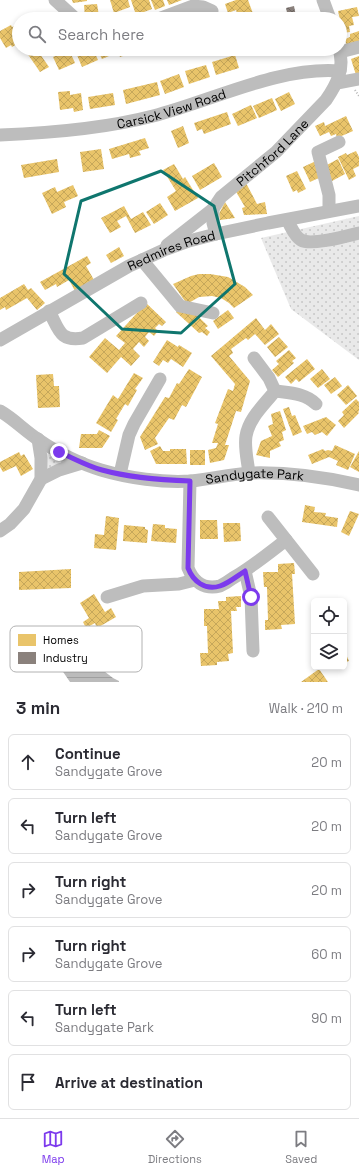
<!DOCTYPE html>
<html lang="en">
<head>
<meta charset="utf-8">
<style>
  :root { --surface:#fff; --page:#f2f2f3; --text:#2b2b33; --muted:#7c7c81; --line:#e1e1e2; --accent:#7c3aed }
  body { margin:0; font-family:"Space Grotesk",sans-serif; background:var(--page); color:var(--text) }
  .controls { position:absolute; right:12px; bottom:12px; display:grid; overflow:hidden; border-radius:6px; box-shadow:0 2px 6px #0003 }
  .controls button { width:36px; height:36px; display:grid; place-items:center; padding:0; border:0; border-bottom:1px solid var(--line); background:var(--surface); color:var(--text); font:20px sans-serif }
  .stop { position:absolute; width:12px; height:12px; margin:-9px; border:3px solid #7c3aed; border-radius:50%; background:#fff }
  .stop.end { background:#7c3aed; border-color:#fff; box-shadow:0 1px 4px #0008 }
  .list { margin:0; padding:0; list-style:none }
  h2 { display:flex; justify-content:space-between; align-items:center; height:52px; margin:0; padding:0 16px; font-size:17px }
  h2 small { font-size:13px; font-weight:400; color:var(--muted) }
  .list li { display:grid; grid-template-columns:26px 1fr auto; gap:12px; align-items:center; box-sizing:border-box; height:56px; margin:0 8px 8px; padding:0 8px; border:1px solid var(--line); border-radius:6px }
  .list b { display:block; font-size:15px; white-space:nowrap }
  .list p { margin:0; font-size:13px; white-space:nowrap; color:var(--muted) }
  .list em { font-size:13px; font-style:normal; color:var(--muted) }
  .icon { flex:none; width:22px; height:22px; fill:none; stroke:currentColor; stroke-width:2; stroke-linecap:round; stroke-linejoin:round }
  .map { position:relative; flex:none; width:359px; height:682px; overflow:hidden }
  .search { position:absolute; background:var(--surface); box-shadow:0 2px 6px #0003; left:12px; right:12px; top:12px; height:44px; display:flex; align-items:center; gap:10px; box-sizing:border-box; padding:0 14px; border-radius:22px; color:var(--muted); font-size:15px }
  .sheet { height:436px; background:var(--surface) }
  nav { display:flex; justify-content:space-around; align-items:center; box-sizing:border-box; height:56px; border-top:1px solid var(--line); background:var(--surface); font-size:11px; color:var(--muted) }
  nav a { display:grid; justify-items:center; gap:2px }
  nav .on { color:var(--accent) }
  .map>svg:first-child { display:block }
  .green { fill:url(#green-dots) }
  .water { fill:url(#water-rules) }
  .homes { fill:url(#homes-cross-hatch) }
  .industry { fill:url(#industry-cross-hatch) }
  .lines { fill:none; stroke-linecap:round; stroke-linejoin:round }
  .path { stroke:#b8b8b8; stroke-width:2; stroke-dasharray:1 2; stroke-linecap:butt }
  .minor { stroke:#bdbdbd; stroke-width:13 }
  .route { stroke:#7c3aed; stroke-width:5 }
  .marked { fill:none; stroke:#0f766e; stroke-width:3; stroke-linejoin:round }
  .labels { text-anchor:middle; stroke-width:4; stroke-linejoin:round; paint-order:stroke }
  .street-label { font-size:13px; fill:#000; stroke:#fff }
  .key { fill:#fff; stroke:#b2b2b2; stroke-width:1 }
  .key-label { font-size:11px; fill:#000 }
</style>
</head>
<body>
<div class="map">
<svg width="359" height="682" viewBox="0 0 359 682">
  <defs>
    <pattern id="green-dots" width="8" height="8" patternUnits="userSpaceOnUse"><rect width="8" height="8" fill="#e9e9e9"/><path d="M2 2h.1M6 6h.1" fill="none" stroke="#c6c6c6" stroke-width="1.8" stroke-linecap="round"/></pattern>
    <pattern id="water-rules" width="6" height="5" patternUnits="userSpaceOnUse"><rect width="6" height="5" fill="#bbb"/><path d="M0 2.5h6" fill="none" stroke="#9f9f9f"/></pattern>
    <pattern id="homes-cross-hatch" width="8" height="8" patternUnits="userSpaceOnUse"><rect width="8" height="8" fill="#e9c46a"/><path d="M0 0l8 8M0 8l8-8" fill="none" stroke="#c6a75a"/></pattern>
    <pattern id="industry-cross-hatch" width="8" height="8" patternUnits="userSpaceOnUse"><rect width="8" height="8" fill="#8a817c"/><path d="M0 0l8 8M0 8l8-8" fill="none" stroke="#6e6763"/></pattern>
  </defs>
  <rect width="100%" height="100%" fill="#fff"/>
  <g class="green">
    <polygon points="359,216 359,360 291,309 261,238"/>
    <polygon points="46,453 67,463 48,471"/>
  </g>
  <polygon class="water" points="70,647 97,668 100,668 113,678 119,681 119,682 70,682 57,663 55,655 60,649"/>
  <g class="homes">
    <polygon points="72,0 87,0 87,1 73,3"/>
    <polygon points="110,0 128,0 130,7 114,13"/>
    <polygon points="131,0 149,0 152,9 136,15"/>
    <polygon points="151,0 163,0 165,6 155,10"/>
    <polygon points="167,0 182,0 169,5"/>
    <polygon points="236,0 248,0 255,19 239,19 236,10 228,13 225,4"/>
    <polygon points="97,4 99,16 85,18 84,5"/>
    <polygon points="357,7 359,16 352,17 354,25 349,26 350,32 343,33 338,11"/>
    <polygon points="11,25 12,27 17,25 19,28 19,43 12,47 11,45 6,48 0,38 0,31"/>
    <polygon points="359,31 359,43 347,47 345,39 350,37 350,34"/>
    <polygon points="32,49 41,49 43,52 40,54 49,67 40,72 27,53"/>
    <polygon points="65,49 76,49 77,51 71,54 75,63 59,70 53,57 66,51"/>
    <polygon points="90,49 93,49 98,60 82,67 77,55"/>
    <polygon points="97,49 114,49 116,53 102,59"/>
    <polygon points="117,49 127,49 129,54 120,57"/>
    <polygon points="271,49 293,49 273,56"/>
    <polygon points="235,55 239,68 216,75 212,62"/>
    <polygon points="359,56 359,73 356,75 351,59"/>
    <polygon points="206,65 210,77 189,84 185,71"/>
    <polygon points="179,74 184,87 165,94 160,81"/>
    <polygon points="157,82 160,95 126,104 123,90"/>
    <polygon points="70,91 70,95 81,93 83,110 74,112 73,108 60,110 58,92"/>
    <polygon points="289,92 295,104 281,111 275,99"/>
    <polygon points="113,93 115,105 90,109 88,97"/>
    <polygon points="272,98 277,110 259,118 253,106"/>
    <polygon points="251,105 257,118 238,126 232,114"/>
    <polygon points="227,112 231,124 204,134 202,129 197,131 194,123"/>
    <polygon points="346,116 353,131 337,138 336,134 331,136 329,132 320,136 315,126 324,122 325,126"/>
    <polygon points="183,126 189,143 178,148 171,131"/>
    <polygon points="145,138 149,148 139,151 141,155 130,158 129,154 112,159 109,149"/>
    <polygon points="101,149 104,169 83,172 80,152"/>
    <polygon points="356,151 359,157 359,166 353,169 356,176 349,180 338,157 346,153 347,155"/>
    <polygon points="57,159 59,172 24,178 21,165"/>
    <polygon points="338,159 345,174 332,181 325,166"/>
    <polygon points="316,161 323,176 310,182 303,167"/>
    <polygon points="214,163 222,177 200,190 192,176"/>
    <polygon points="174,164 183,179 185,177 198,198 175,211 167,197 176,191 163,170"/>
    <polygon points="297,171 306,189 298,193 297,190 293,192 286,176"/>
    <polygon points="246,183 257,204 265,202 267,214 244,215 242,208 245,207 235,190"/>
    <polygon points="73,185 78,196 64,202 66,207 52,214 42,193 55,187 57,192"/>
    <polygon points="225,202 235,218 220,220 219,214"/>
    <polygon points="160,203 168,215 154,224 146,212"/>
    <polygon points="124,206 131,219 143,212 151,225 135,233 126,216 117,221 121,227 110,233 101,218"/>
    <polygon points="119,247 124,256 111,263 106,255"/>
    <polygon points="87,256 91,263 86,266 94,280 75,291 69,280 57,287 56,284 45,290 40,282"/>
    <polygon points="199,274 210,274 228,277 245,287 253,295 234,308 229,303 221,298 212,296 199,297 187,304 173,284 191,276"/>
    <polygon points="24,284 28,290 31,288 45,303 37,310 27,298 6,310 5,307 0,310 0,298"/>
    <polygon points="146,303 166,322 162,326 159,324 155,328 158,331 154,336 149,332 145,337 149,341 144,347 139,342 133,349 140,356 131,366 121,357 107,373 89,357 105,338 119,350 125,343 116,336"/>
    <polygon points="184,303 208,326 205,328 210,332 207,336 202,332 199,333 176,312"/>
    <polygon points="228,310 234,318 218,329 213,321"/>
    <polygon points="256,318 265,330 271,324 279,334 265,345 255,334 248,340 246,338 231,349 233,353 229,356 250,381 241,412 236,411 225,445 229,445 224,460 210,463 208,450 216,448 218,443 212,443 218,424 215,423 228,389 233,391 235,384 211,356"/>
    <polygon points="279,337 288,347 275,357 267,347"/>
    <polygon points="167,340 178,347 179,345 192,353 183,367 171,359 168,363 163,360 159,366 153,362"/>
    <polygon points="289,350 296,358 292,361 294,363 278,377 272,370 279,364 276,361"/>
    <polygon points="307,359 315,369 299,382 296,379 291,384 285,377"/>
    <polygon points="189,369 202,377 186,407 182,405 174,420 169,418 155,438 158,444 145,450 140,437 165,397 169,398 177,383 179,384"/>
    <polygon points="322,369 330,379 318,388 310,379"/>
    <polygon points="134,373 143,378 135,389 137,390 128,406 125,404 116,419 118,420 111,432 96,423 113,395 118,399"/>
    <polygon points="53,374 54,386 59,386 60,407 38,408 36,375"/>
    <polygon points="335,377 342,386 331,394 324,385"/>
    <polygon points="348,385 357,396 346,405 337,395"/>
    <polygon points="356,399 359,402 359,411 358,412 359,413 344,428 338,421 344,415 342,412"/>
    <polygon points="289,407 292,416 295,415 302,432 293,436 283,409"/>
    <polygon points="280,411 286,430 282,432 284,440 279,442 281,446 270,451 270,458 256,455 261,441 272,436 268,426 273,424 271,414"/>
    <polygon points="326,417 336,425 327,436 322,432 315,435 312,432 307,434 303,426"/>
    <polygon points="99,430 110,436 102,448 79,448 81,434 97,434"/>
    <polygon points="335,445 355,454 348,470 336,465 338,461 329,457 312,464 308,455 323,449 325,451 328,450 332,451"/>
    <polygon points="160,446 163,451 170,451 170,449 186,449 187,464 156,464 150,451"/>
    <rect x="190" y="450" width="15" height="15"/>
    <polygon points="359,451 359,472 350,467"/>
    <polygon points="19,452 21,456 24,454 33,469 21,476 16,466 3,472 0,467 0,462"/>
    <polygon points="305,505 315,507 314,512 326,513 325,516 338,518 337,527 302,522"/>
    <polygon points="350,511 359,514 349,536 341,532"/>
    <polygon points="106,516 119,518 116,550 94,548 95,534 104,535"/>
    <polygon points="200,520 217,520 218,539 200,539"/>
    <polygon points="223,523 240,523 241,541 224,542"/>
    <polygon points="153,524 165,525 165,528 177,529 176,543 151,541"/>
    <polygon points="124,525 145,527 145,529 148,530 147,543 123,541"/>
    <polygon points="294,563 295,574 292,574 295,624 281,625 282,629 265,630 265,620 268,620 267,587 264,587 263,572 278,572 278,564"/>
    <polygon points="71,569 71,588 19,590 19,572"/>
    <polygon points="94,594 105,612 111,608 116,617 97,628 95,623 86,628 83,622 89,618 80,603"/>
    <polygon points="241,596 241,607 236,607 237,611 231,611 233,653 228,654 229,661 217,662 217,665 201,666 200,653 208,653 207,626 204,626 204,609 219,609 218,601 226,601 226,597"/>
    <polygon points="344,650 349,661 344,663"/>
    <polygon points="319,669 328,682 301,682"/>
  </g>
  <polygon class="industry" points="294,6 296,16 288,17 286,8"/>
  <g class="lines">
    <polyline class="path" points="355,90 359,96"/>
    <g class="minor">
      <polyline points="55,0 76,19"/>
      <polyline points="323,0 330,19"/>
      <polyline points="158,19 193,6 203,7 212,11"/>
      <polyline points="340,52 359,47"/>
      <polyline points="337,83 359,79"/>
      <path id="s1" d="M0,135C51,133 103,129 153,116C212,101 279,66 340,71"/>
      <polyline points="329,211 329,195 318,152 339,142"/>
      <path d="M287,220C291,226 294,236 301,240C311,246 346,236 359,233"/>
      <path id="s2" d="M216,234L213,223V209L221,197L276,152L326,100C337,84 345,68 339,49"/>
      <polyline points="167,245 213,209"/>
      <polyline points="142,260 180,306 213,313"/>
      <path d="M49,311C59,329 59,342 83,338L141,303"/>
      <path id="s3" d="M0,340L129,266L164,250L189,241L216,234L268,223L359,206"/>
      <path d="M275,391C290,393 305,393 316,404"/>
      <path id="s4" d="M0,411C14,419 25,431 39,440C56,452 81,464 101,470C128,478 163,483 191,481C211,479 231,474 251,473C287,472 324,477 359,485"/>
      <polyline points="120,474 129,435 134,424 160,379"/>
      <path d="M249,474C248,462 244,448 246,436C249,418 264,405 275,391L269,378L254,358"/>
      <polyline points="41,479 59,470 82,463"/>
      <path d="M190,481L188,568C193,581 204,590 220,586C224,584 229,581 233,578C252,567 269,553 286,540"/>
      <polyline points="268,517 313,574"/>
      <polyline points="0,531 10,524 24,509 41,479 41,458 38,439"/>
      <polyline points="245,571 251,597 253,651"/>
      <polyline points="107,597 143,586 179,584 195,580"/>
    </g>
  </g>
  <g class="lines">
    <path class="route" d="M59,452C73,458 87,466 102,470C131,478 160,480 190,481L188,568C193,581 205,591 220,586C229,583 237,576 245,571L251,597"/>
  </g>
  <path class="marked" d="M161,171L214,206L235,284L181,333L122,329L64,274L81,201Z"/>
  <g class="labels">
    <g class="street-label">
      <text dy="5" stroke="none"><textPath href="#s1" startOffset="174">Carsick View Road</textPath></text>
      <text dy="5" stroke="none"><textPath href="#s2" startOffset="108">Pitchford Lane</textPath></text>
      <text dy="5" stroke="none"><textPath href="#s3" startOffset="194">Redmires Road</textPath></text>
      <text dy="5" stroke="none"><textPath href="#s4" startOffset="273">Sandygate Park</textPath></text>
    </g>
  </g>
  <rect x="10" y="626" width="132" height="46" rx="6" class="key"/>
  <rect x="18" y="634" width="18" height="12" fill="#e9c46a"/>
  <rect x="18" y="652" width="18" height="12" fill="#8a817c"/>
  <g class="key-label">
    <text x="43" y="644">Homes</text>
    <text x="43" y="662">Industry</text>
  </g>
</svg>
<div class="controls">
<button><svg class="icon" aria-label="locate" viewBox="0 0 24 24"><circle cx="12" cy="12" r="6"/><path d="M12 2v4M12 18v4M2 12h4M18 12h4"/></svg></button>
<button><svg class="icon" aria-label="layers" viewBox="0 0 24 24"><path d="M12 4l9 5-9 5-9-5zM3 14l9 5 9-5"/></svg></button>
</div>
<div class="stop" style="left:251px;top:597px"></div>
<div class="stop end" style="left:59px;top:452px"></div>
<div class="search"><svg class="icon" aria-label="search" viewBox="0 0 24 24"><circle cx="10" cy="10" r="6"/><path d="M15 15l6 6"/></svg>Search here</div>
</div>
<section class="sheet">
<h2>3 min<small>Walk · 210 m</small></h2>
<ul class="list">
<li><svg class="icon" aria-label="ahead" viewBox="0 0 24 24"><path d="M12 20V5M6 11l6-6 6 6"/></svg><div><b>Continue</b><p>Sandygate Grove</p></div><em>20 m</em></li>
<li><svg class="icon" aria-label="left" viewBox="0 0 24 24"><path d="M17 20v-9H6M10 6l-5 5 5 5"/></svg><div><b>Turn left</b><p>Sandygate Grove</p></div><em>20 m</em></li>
<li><svg class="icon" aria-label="right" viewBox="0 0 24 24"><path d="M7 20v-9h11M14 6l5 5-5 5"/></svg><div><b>Turn right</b><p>Sandygate Grove</p></div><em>20 m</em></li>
<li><svg class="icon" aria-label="right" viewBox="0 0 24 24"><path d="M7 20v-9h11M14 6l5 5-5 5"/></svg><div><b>Turn right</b><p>Sandygate Grove</p></div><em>60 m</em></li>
<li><svg class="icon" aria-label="left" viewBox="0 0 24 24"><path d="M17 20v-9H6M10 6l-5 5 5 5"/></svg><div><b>Turn left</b><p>Sandygate Park</p></div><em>90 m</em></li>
<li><svg class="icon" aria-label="arrive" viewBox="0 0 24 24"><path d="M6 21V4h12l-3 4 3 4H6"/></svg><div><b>Arrive at destination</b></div></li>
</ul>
</section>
<nav>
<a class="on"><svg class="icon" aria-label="map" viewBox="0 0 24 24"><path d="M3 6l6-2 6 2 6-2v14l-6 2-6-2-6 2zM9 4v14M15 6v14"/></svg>Map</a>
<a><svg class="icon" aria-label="directions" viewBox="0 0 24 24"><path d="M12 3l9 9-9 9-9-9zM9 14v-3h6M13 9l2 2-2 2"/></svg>Directions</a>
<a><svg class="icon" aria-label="saved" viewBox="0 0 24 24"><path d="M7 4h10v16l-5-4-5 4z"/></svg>Saved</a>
</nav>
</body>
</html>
